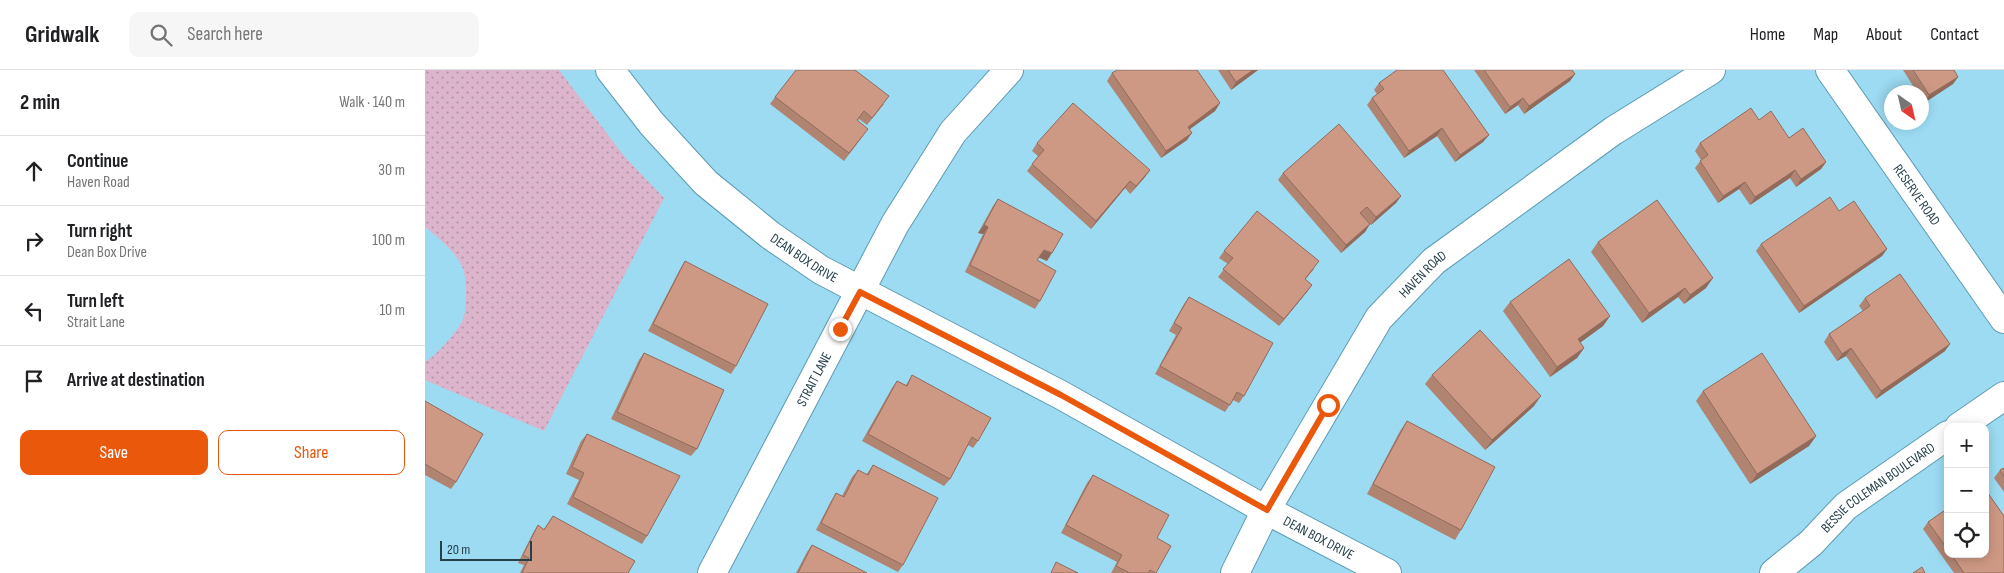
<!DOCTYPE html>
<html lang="en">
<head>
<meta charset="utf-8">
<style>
  :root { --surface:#fff; --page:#f6f6f6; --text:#202124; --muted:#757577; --line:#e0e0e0; --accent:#ea580c }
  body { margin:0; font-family:"Sofia Sans Condensed",sans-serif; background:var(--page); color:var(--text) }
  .controls { position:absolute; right:15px; bottom:15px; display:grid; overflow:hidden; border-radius:10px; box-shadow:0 2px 12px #0003 }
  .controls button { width:45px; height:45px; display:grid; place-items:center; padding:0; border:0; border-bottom:1px solid var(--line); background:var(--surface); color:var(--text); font:25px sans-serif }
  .compass { position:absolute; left:1459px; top:15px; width:45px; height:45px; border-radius:50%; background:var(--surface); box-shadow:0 2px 12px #0003; rotate:146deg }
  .scale { position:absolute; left:15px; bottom:12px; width:92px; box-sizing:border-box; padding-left:5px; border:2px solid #264049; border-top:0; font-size:14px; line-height:18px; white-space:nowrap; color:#264049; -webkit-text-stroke:4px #9cdbf2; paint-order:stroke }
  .stop { position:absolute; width:15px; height:15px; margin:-11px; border:4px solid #ea580c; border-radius:50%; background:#fff }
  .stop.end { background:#ea580c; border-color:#fff; box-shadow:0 1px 5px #0008 }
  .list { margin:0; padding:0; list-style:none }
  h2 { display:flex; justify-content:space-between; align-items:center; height:65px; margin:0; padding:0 20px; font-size:21px }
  h2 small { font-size:16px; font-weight:400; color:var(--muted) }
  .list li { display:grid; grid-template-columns:32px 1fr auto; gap:15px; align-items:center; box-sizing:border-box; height:70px; padding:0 20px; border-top:1px solid var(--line) }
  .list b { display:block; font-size:19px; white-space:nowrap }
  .list p { margin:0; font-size:16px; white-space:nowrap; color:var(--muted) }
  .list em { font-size:16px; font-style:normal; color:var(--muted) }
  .actions { display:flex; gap:10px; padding:15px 20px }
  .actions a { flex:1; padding:11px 0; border:1px solid var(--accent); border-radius:10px; text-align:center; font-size:18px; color:var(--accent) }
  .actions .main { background:var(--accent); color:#fff }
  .icon { flex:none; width:28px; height:28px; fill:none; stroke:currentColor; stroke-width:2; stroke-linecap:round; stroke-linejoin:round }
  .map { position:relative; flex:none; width:1579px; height:503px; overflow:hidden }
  header { display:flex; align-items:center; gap:30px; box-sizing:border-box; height:70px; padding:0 25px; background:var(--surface); border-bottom:1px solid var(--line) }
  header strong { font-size:24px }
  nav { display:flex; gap:28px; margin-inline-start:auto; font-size:18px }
  .search { width:350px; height:45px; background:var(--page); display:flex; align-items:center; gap:12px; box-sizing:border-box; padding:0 18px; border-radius:10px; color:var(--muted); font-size:19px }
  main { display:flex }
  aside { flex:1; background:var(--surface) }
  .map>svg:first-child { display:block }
  .grass { fill:url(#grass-dots) }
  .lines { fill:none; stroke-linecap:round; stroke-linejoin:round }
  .minor-casing { stroke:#5e9bb1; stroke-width:30 }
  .tertiary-casing { stroke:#5e9bb1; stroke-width:30 }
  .minor { stroke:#fff; stroke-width:28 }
  .tertiary { stroke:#fff; stroke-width:28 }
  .wall { fill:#b18472 }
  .shaded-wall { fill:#906b5c }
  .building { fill:#ce9984; stroke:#906b5c }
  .route { stroke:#ea580c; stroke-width:6 }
  .labels { text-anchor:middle; stroke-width:4.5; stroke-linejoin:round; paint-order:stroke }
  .street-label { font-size:14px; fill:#264049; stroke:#9cdbf2 }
</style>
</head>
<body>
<header>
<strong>Gridwalk</strong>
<div class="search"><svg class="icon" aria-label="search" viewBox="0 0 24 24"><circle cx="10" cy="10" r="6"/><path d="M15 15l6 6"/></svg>Search here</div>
<nav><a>Home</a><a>Map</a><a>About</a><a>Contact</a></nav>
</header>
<main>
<aside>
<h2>2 min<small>Walk · 140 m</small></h2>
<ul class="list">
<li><svg class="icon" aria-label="ahead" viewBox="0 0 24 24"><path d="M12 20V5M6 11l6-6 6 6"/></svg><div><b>Continue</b><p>Haven Road</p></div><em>30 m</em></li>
<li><svg class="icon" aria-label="right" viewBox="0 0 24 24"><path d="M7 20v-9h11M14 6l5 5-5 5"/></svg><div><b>Turn right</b><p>Dean Box Drive</p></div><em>100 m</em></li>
<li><svg class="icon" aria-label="left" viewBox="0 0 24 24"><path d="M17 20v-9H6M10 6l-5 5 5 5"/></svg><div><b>Turn left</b><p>Strait Lane</p></div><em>10 m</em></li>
<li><svg class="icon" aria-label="arrive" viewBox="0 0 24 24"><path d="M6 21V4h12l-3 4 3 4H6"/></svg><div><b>Arrive at destination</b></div></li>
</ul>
<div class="actions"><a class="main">Save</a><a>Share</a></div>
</aside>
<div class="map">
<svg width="1579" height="503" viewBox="0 0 1579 503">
  <defs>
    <pattern id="grass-dots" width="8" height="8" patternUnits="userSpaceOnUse" patternTransform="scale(1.25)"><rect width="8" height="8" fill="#dcb5cc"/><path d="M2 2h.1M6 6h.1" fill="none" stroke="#b295a8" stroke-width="1.8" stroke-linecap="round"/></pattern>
  </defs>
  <rect width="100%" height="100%" fill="#9cdbf2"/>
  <path class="grass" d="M0,0H134L199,86L239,128L119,361L0,310V292C11,286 37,257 39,246C42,234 42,211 38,199C33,184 12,166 0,157Z"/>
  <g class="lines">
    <g class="minor-casing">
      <g id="minor">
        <path id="s1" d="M1405,0L1579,249"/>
        <path id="s2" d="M287,503L470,154L528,62L584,0"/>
        <path id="s3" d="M810,503L841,440L954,248L1009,191L1188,61L1286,0"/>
      </g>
    </g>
    <g class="tertiary-casing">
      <g id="tertiary">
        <path id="s4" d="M185,0L227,54L281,113L345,165L396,200L636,325L841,440L962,503"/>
        <polyline points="1534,357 1579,326"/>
        <path id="s5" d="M1349,503L1386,473L1421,436L1523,365"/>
      </g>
    </g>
    <use href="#minor" class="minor"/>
    <use href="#tertiary" class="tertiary"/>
  </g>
  <g class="wall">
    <polygon points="793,0 833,0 806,20"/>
    <polygon points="1049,0 1147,0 1150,4 1145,11 1099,44 1093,35 1080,44"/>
    <polygon points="1478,0 1529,0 1533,7 1528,14 1499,33 1496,29 1496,22 1492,22"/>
    <polygon points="687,3 795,33 790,41 765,59 762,70 736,88 682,11"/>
    <polygon points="954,13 1064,65 1058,72 1030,92 1012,66 979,88 942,35 947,28 952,24 949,20"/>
    <polygon points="350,27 459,34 442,55 434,49 432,51 438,66 419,91 345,34"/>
    <polygon points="1334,50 1364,68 1401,92 1396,99 1371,117 1365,108 1325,135 1314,119 1293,133 1270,98 1276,90 1270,81 1275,73"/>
    <polygon points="612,73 725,100 720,107 705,124 700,118 666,159 602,101 613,86 607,81"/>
    <polygon points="858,103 976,126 971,133 946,155 937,144 945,154 940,162 916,183 853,110"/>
    <polygon points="573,129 622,191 614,188 612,190 615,231 610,239 540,202 558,164 553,163 568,136"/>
    <polygon points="1414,141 1462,179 1457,186 1374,243 1331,181 1336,174"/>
    <polygon points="1173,172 1281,218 1259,234 1253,227 1217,253 1166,182"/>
    <polygon points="799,181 889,199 880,210 887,215 854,256 793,207 803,194 794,188"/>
    <polygon points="260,191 311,296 306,304 223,261 255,199"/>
    <polygon points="764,227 819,326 814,333 808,330 800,342 730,304 751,265 744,261 759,234"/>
    <polygon points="1440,228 1520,281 1451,329 1421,286 1412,291 1399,272 1404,264 1438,241 1434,236"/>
    <polygon points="1085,232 1185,246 1178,256 1155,273 1159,278 1152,288 1125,307 1078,241"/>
    <polygon points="219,283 272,379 266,386 186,349 214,290"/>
    <polygon points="487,305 553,371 548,378 543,375 525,409 519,416 437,371 467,318 472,311 481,315"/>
    <polygon points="1007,305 1109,336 1060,380 1000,314"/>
    <polygon points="1278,321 1391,366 1384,376 1325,414 1271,331"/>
    <polygon points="0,331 31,412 26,419 0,405"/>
    <polygon points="982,351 1036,460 1030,470 942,424 975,361"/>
    <polygon points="162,364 222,466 217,474 142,434 154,410 141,404 156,371"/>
    <polygon points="448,395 478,495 473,502 391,460 406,431 411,423 417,426 427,407 433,400 441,405"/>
    <polygon points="1579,398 1579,422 1569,408 1575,400"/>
    <polygon points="668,405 732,468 731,503 686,503 692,492 636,463 662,413"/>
    <polygon points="1523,438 1523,484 1560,484 1579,503 1529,503 1498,459 1503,452"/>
    <polygon points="128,446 203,503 95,503 99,495 93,493 108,463 113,455 119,459"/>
    <polygon points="387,475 442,503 371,503 382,482"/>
  </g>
  <g class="shaded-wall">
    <polygon points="828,0 833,0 806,20 811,12"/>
    <polygon points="1150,4 1145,11 1099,44 1104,36"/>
    <polygon points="1533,7 1528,14 1499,33 1504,25"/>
    <polygon points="1098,28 1093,35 1080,44 1085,37"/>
    <polygon points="795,33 790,41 758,64 763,57"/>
    <polygon points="1017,58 1012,66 979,88 984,81"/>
    <polygon points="767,63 762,70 736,88 741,81"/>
    <polygon points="1064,65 1058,72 1030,92 1035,85"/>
    <polygon points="1401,92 1396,99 1371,117 1376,109"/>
    <polygon points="725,100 720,107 705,124 711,116"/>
    <polygon points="1370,100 1365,108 1325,135 1330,127"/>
    <polygon points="705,111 700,118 666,159 671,151"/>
    <polygon points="1320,112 1314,119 1293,133 1298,126"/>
    <polygon points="976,126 971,133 946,155 951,147"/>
    <polygon points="945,154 940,162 916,183 921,175"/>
    <polygon points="559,155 563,157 558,164 553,163"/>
    <polygon points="1462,179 1457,186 1374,243 1379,236"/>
    <polygon points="619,180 627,183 622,191 614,187"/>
    <polygon points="1288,208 1281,218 1259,234 1265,225"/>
    <polygon points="887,215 882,222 854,256 859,249"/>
    <polygon points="1260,218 1253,227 1217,253 1224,243"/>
    <polygon points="1185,246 1178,256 1146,279 1153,269"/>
    <polygon points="1525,274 1520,281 1451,329 1456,321"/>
    <polygon points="1159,278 1152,288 1125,307 1132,297"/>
    <polygon points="1426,278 1421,286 1412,291 1417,284"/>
    <polygon points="1116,326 1109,336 1060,380 1067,370"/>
    <polygon points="1391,366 1384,376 1325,414 1332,404"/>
  </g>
  <g class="building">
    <polygon points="371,0 430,0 464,26 447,48 439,41 432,50 443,59 424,83 350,27"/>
    <polygon points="692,0 772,0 795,33 763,57 767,63 741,81 687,3"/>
    <polygon points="803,0 828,0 811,12"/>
    <polygon points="972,0 1018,0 1064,65 1035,85 1017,58 984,81 947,28 959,19 954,13"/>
    <polygon points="1059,0 1147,0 1150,4 1104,36 1098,28 1085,37"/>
    <polygon points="1488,0 1529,0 1533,7 1504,25"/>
    <polygon points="648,33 725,100 711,116 705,111 671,151 607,94 619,80 612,73"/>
    <polygon points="1326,38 1334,50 1346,41 1364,68 1378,58 1401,92 1376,109 1370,100 1330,127 1320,112 1298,126 1275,91 1283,85 1275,73"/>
    <polygon points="914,54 976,126 951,147 942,137 935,143 945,154 921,175 858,103"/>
    <polygon points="1405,127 1414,141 1429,131 1462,179 1379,236 1336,174"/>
    <polygon points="573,129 638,164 627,183 619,180 612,190 631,201 615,231 545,195 563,157 559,155"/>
    <polygon points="1232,130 1288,208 1265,225 1260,218 1224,243 1173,172"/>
    <polygon points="832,141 894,191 880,209 887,215 859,249 798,199 808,188 799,181"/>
    <polygon points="1144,189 1185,246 1153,269 1159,278 1132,297 1085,232"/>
    <polygon points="260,191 343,234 311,296 228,254"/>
    <polygon points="1475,204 1525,274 1456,321 1426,278 1417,284 1404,264 1445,236 1440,228"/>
    <polygon points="764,227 848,273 819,326 812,322 805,335 735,296 757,258 749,253"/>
    <polygon points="1055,260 1116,326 1067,370 1007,305"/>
    <polygon points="219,283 299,320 272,379 192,342"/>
    <polygon points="1337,283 1391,366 1332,404 1278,321"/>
    <polygon points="487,305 566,348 553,371 547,367 525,409 443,364 472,311 482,316"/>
    <polygon points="0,331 58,364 31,412 0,394"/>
    <polygon points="982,351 1070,397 1036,460 948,414"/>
    <polygon points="162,364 255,406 222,466 148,427 159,403 147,397"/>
    <polygon points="448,395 513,428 478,495 396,453 411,423 419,427 433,400 443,405"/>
    <polygon points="1579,398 1579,407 1575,400"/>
    <polygon points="668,405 744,445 732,468 746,476 731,503 725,500 723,503 705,503 691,496 697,485 641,455"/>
    <polygon points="1560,419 1579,446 1579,503 1539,503 1526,484 1560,484"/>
    <polygon points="1523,438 1523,480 1503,452"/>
    <polygon points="128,446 210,491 203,503 97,503 104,488 98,485 113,455 119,460"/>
    <polygon points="387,475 442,503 373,503"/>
    <polygon points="631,492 653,503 626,503"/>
    <polygon points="1497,497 1500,503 1488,503"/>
  </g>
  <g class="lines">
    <polyline class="route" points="415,259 435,222 636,325 842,440 903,335"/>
  </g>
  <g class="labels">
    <g class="street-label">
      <text dy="5" stroke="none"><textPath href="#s1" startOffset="152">RESERVE ROAD</textPath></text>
      <text dy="5" stroke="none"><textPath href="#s4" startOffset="272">DEAN BOX DRIVE</textPath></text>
      <text dy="5" stroke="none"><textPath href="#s3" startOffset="355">HAVEN ROAD</textPath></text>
      <text dy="5" stroke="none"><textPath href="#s2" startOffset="219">STRAIT LANE</textPath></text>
      <text dy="5" stroke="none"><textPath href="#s5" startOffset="135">BESSIE COLEMAN BOULEVARD</textPath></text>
      <text dy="5" stroke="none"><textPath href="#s4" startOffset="858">DEAN BOX DRIVE</textPath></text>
    </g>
  </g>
</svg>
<div class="controls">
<button>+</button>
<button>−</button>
<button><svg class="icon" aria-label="locate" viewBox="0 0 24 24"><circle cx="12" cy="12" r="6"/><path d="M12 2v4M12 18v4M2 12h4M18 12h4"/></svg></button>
</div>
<svg class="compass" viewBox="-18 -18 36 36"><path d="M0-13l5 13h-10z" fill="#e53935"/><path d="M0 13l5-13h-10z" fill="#757577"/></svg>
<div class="scale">20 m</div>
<div class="stop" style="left:903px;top:335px"></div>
<div class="stop end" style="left:415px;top:259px"></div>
</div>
</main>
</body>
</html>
